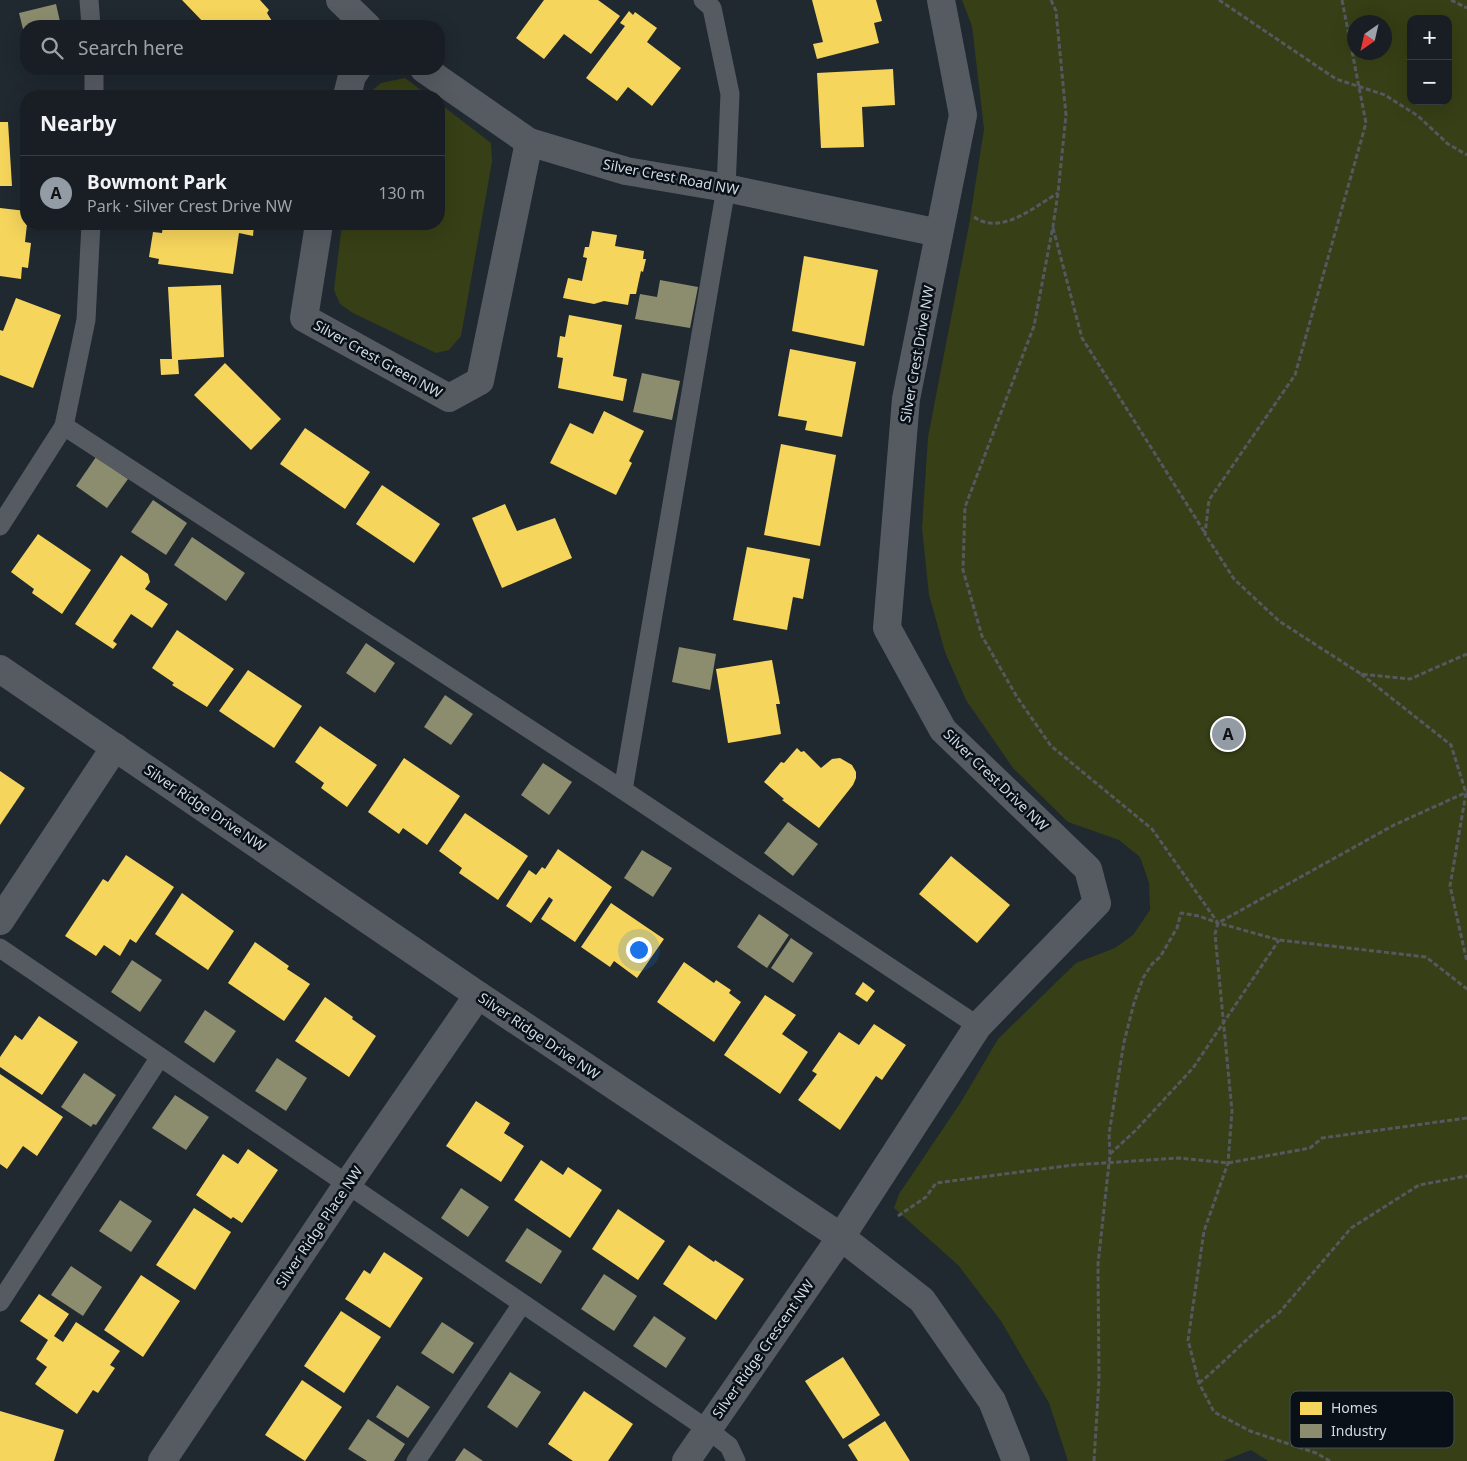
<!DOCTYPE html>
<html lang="en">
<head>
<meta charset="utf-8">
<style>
  :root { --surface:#181e24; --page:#21272c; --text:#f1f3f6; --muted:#9fa2a6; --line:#363c41; --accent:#939ca5 }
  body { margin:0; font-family:"Noto Sans",sans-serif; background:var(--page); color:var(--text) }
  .controls { position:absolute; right:15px; top:15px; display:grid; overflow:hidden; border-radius:10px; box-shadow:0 5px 20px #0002 }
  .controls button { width:45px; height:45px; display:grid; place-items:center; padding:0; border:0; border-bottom:1px solid var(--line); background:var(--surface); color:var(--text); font:25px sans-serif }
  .compass { position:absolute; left:1347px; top:15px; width:45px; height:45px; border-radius:50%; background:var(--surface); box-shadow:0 5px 20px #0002; rotate:214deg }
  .you { position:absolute; left:638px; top:949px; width:18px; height:18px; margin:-12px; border:4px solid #fff; border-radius:50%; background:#1a73e8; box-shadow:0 0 0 8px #1a73e833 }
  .badge { display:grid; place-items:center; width:32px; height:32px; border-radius:50%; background:var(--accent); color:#111; font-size:16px; font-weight:700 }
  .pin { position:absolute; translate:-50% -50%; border:2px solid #fff; box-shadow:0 1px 5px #0006 }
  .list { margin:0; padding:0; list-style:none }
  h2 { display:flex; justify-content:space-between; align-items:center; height:65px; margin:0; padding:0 20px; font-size:21px }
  h2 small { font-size:16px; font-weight:400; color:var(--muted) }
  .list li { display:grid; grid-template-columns:32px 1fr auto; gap:15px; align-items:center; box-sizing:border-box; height:75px; padding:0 20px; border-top:1px solid var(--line) }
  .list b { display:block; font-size:19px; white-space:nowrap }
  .list p { margin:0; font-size:16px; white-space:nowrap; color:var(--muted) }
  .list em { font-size:16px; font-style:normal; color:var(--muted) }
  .icon { flex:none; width:28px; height:28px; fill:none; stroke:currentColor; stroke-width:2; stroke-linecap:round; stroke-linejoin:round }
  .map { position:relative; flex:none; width:1467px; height:1461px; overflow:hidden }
  .search { position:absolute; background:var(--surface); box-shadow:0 5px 20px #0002; left:20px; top:20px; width:425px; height:55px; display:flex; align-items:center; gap:12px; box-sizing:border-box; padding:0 18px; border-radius:20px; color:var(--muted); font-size:19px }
  .panel { position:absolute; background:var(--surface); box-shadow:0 5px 20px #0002; left:20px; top:90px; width:425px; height:140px; border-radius:20px }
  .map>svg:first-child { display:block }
  .green { fill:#373f16; fill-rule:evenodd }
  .homes { fill:#f6d55c }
  .industry { fill:#8c8c6e }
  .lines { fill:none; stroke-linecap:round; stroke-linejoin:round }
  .path { stroke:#53595f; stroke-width:3; stroke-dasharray:5 2.5; stroke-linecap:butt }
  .service { stroke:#565b62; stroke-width:19 }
  .minor { stroke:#565b62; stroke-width:28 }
  .tertiary { stroke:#565b62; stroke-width:28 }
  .labels { text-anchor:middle; stroke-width:5; stroke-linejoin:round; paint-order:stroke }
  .street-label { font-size:14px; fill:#d1dbe4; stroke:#0a1017 }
  .key { fill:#0a1017; stroke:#464d54; stroke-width:1 }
  .key-label { font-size:14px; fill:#d1dbe4 }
</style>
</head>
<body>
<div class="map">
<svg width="1467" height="1461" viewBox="0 0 1467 1461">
  <rect width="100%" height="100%" fill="#202830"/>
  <g class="green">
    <path d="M962,0H1467V1461H1268L1251,1450L1223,1461H1068L1049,1403L1001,1321L958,1265L894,1208L899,1194L961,1102L998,1039L1076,963L1115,948L1133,935L1150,910L1149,883L1140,857L1119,840L1068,822L1013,768L966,700L945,652L929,595L922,528L928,437L969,225L984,129L972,26ZM1411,19H1448V101H1411ZM1384,22V52H1354V22Z"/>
    <polygon points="405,78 429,96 366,96 381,83"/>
    <polygon points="439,103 491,143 492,162 461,336 449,350 436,353 353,313 340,304 334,290 342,224 439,224"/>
  </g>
  <g class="homes">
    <polygon points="182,0 260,0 269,10 267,13 275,26 207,26"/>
    <polygon points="544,0 598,0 620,16 591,54 564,34 544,59 516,38"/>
    <polygon points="812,0 876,0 882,21 874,23 879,43 817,59 813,44 823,42"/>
    <polygon points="629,11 633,15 635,12 657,28 647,42 681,68 652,106 628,87 617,101 586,78 625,26 620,23"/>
    <polygon points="893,69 895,105 862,107 864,147 821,148 817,73"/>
    <polygon points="219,90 248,95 248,96 218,96"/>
    <polygon points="0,122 8,122 12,186 0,186"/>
    <polygon points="0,208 26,211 27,224 25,242 31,243 28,268 22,267 21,279 0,276"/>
    <polygon points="163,224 254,224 253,236 239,233 233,274 158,264 159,259 149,257 153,232 162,233"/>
    <polygon points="592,231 617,235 615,246 644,251 643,259 646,259 643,272 641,271 636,294 630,294 628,305 604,301 594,304 563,298 568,278 582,281 587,258 583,257 585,247 589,247"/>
    <polygon points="804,256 878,270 864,346 792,331"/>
    <polygon points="221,285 224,357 178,360 179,374 161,375 160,359 172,359 168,287"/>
    <polygon points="16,298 61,315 33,388 0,375 0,330 3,331"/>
    <polygon points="569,315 622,325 613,376 627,379 623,401 558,388 563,358 557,357 560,336 565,337"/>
    <polygon points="790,349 856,362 842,437 805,430 807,421 778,416"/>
    <polygon points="225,363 281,419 251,450 194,395"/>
    <polygon points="604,411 644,431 629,461 632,463 616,495 550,463 570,423 593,434"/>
    <polygon points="305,428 370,472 345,509 280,464"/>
    <polygon points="781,444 836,455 820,546 764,535"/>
    <polygon points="382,485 440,524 414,563 356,524"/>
    <polygon points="505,504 517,531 555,518 572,558 502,588 472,518"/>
    <polygon points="38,534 91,570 62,614 32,593 34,589 11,572"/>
    <polygon points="747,547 810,559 803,599 793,597 787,630 733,620"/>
    <polygon points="121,555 148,574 150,582 145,589 168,604 152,628 131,614 113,641 117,644 113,649 75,624"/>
    <polygon points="177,630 234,669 207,707 172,685 174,683 152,668"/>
    <polygon points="772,660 780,704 776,704 781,734 728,743 716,669"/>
    <polygon points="248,670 302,706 274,748 219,711"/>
    <polygon points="320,726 377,765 347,807 321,788 324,783 295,762"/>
    <polygon points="797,748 801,752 804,751 821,768 832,759 840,758 852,765 856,772 856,778 853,785 819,828 782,800 784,799 764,782 781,762 784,763"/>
    <polygon points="404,758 460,796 427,845 403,828 399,834 368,812"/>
    <polygon points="0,771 25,788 0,825"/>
    <polygon points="465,813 528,856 498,900 459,873 462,868 439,851"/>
    <polygon points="558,849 612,887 575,942 541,919 553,900 549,897 531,923 506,906 529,870 536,875 542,867 545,869"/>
    <polygon points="126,855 174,887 136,943 130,939 120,956 104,945 96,956 65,936 103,879 108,882"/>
    <polygon points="951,856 1010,905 977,943 919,894"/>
    <polygon points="182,893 234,931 208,970 155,934"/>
    <polygon points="611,903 664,939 637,978 614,961 610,967 581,947"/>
    <polygon points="255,942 289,966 287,969 310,984 284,1021 228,983"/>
    <polygon points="684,962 714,983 716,980 731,990 729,993 741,1002 714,1042 657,1002"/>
    <polygon points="863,982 875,991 867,1002 855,994"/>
    <polygon points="765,995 796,1015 782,1034 808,1052 780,1094 724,1055"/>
    <polygon points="325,997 353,1017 352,1019 376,1036 349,1077 295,1041"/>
    <polygon points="39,1016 78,1042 42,1095 0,1067 0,1057 15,1035 22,1040"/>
    <polygon points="874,1024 906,1045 882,1080 876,1076 840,1130 798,1100 817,1074 812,1071 839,1032 859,1045"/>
    <polygon points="0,1074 63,1117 37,1156 23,1146 7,1169 0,1164"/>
    <polygon points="476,1101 510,1123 504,1133 524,1146 501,1182 446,1146"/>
    <polygon points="248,1149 278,1170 242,1223 233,1217 231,1219 196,1195 223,1154 238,1164"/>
    <polygon points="541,1160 563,1175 568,1167 602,1190 570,1238 514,1200"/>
    <polygon points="194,1208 231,1232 195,1290 156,1265"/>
    <polygon points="618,1209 665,1241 638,1280 592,1249"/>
    <polygon points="689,1245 714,1262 715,1260 744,1279 716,1320 663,1284"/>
    <polygon points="384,1252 423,1278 390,1328 345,1299 364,1270 370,1274"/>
    <polygon points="141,1275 180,1301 143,1357 104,1330"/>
    <polygon points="39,1294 69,1314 54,1336 63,1342 76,1322 120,1351 110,1365 115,1368 98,1393 93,1390 77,1414 35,1384 47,1367 36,1359 48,1340 20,1321"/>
    <polygon points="341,1311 381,1337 344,1393 304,1366"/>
    <polygon points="843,1357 880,1415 843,1439 805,1381"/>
    <polygon points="302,1380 342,1407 305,1461 265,1435"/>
    <polygon points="584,1391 633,1424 608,1461 573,1461 548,1444"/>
    <polygon points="0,1411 64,1430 54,1461 0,1461"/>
    <polygon points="885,1421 910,1461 858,1461 848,1445"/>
  </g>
  <g class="industry">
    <polygon points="56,4 61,26 26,26 26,41 19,13"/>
    <polygon points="660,280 698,287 690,328 635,319 640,294 657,297"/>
    <polygon points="642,373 680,381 672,420 633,412"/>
    <polygon points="96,457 128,479 107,508 76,486"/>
    <polygon points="153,500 187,523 166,555 131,532"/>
    <polygon points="192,537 245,573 226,601 174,565"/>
    <polygon points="366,643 395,663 375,693 346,673"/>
    <polygon points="679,647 716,654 710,690 672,682"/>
    <polygon points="445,695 473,714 451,745 424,727"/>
    <polygon points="543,763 572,782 549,815 521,795"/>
    <polygon points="788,822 818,844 793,876 764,853"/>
    <polygon points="642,850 672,868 653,897 624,878"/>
    <polygon points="759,914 789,935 767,968 737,947"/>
    <polygon points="791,938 813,953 793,983 771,968"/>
    <polygon points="132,960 162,980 140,1012 111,992"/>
    <polygon points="205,1010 236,1031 214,1063 184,1042"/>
    <polygon points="277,1058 307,1078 286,1111 255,1091"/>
    <polygon points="84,1073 116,1095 96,1125 93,1124 91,1127 61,1107"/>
    <polygon points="175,1095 209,1117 186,1150 152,1128"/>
    <polygon points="461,1188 489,1207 468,1237 441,1218"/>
    <polygon points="120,1200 152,1221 131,1252 99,1231"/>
    <polygon points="527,1228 562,1251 541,1284 505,1261"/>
    <polygon points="71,1266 102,1287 83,1316 51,1295"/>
    <polygon points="604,1274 637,1296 614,1331 581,1309"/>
    <polygon points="654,1316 686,1338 666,1368 633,1346"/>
    <polygon points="442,1322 474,1343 453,1374 421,1353"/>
    <polygon points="510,1372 541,1392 517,1428 487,1407"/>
    <polygon points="397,1385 430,1407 408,1438 376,1417"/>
    <polygon points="368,1419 405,1444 394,1461 367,1461 348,1449"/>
    <polygon points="464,1448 483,1461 455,1461"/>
  </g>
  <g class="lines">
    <g class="path">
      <polyline points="1051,0 1056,11 1066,115 1058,193 1053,226 1034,326 965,507 963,570 982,636 1017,697 1051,746 1152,829 1218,923 1279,940 1426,957 1467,989"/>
      <polyline points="1219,0 1336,79 1385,95 1418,116 1448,144 1467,155"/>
      <polyline points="1342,0 1366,123 1295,375 1209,500 1205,534 1234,579 1279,621 1361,674 1410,679 1467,654"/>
      <polyline points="1451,0 1467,8"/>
      <path d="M974,217C1001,236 1034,207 1058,193"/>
      <polyline points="1053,228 1082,338 1205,533"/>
      <polyline points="1361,674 1451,745 1466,793 1450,886 1467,962"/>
      <polyline points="1110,1154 1135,1131 1193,1068 1279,940"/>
      <polyline points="898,1216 926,1197 936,1183 1073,1165 1179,1158 1228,1163 1310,1148 1322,1138 1467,1118"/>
      <path d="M1199,1383C1227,1361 1250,1333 1279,1313L1351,1228L1419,1185L1467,1176"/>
      <polyline points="1094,1461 1099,1380 1098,1264 1110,1154 1109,1134 1124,1042 1134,1003 1143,978 1152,964 1160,957 1177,928 1181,913 1199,916 1218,923"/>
      <polyline points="1330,1461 1316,1453 1250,1431 1214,1412 1199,1383 1188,1340 1204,1231 1228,1163 1232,1111 1215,934 1218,923 1394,825 1467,792"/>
    </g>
    <g class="service">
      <polyline points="89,0 91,26"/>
      <polyline points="94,96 94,69"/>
      <polyline points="64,426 623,790 978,1026"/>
      <polyline points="0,526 64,426 86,320 91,224"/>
      <polyline points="623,790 726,188 730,94 712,8 703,0"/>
      <polyline points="0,948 707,1429 729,1446 736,1461"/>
      <polyline points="0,1302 160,1057"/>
      <polyline points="416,1461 522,1304"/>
    </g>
    <g class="minor">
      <polyline points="340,0 367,26"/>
      <polyline points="424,69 529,142 626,171 726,188 939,233"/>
      <polyline points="347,96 352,76 357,69"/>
      <polyline points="319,224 304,318 449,398 480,381 529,142"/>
      <polyline points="0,921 115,747"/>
      <polyline points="162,1461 347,1185 478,995"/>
      <polyline points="686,1461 841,1237 978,1026 1097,903 1088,869 943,730 887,628 906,399 963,115 941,0"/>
    </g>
    <polyline class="tertiary" points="0,669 478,995 841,1237 922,1300 992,1401 1016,1461"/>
  </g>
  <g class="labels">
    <g class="street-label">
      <text transform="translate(671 177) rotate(11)" y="5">Silver Crest Road NW</text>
      <text transform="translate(917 354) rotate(-80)" y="5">Silver Crest Drive NW</text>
      <text transform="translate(378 359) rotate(29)" y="5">Silver Crest Green NW</text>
      <text transform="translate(996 780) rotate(44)" y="5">Silver Crest Drive NW</text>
      <text transform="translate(205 808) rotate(34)" y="5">Silver Ridge Drive NW</text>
      <text transform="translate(539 1036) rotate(34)" y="5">Silver Ridge Drive NW</text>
      <text transform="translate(319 1227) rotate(-56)" y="5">Silver Ridge Place NW</text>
      <text transform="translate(763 1349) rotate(-55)" y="5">Silver Ridge Crescent NW</text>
    </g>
  </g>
  <rect x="1290" y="1391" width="164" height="57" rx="8" class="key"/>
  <rect x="1300" y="1402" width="22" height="13" fill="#f6d55c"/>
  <rect x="1300" y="1424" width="22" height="14" fill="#8c8c6e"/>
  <g class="key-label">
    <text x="1331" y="1413">Homes</text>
    <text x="1331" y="1436">Industry</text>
  </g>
</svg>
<div class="controls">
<button>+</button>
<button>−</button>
</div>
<svg class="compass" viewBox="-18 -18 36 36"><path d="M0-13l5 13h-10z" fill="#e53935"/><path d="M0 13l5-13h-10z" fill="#9fa2a6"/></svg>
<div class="you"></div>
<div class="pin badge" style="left:1228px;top:734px">A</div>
<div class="search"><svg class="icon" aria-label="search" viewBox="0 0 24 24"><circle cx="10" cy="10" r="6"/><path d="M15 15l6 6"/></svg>Search here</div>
<section class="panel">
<h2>Nearby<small></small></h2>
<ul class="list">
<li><span class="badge">A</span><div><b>Bowmont Park</b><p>Park · Silver Crest Drive NW</p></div><em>130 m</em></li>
</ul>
</section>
</div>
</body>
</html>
